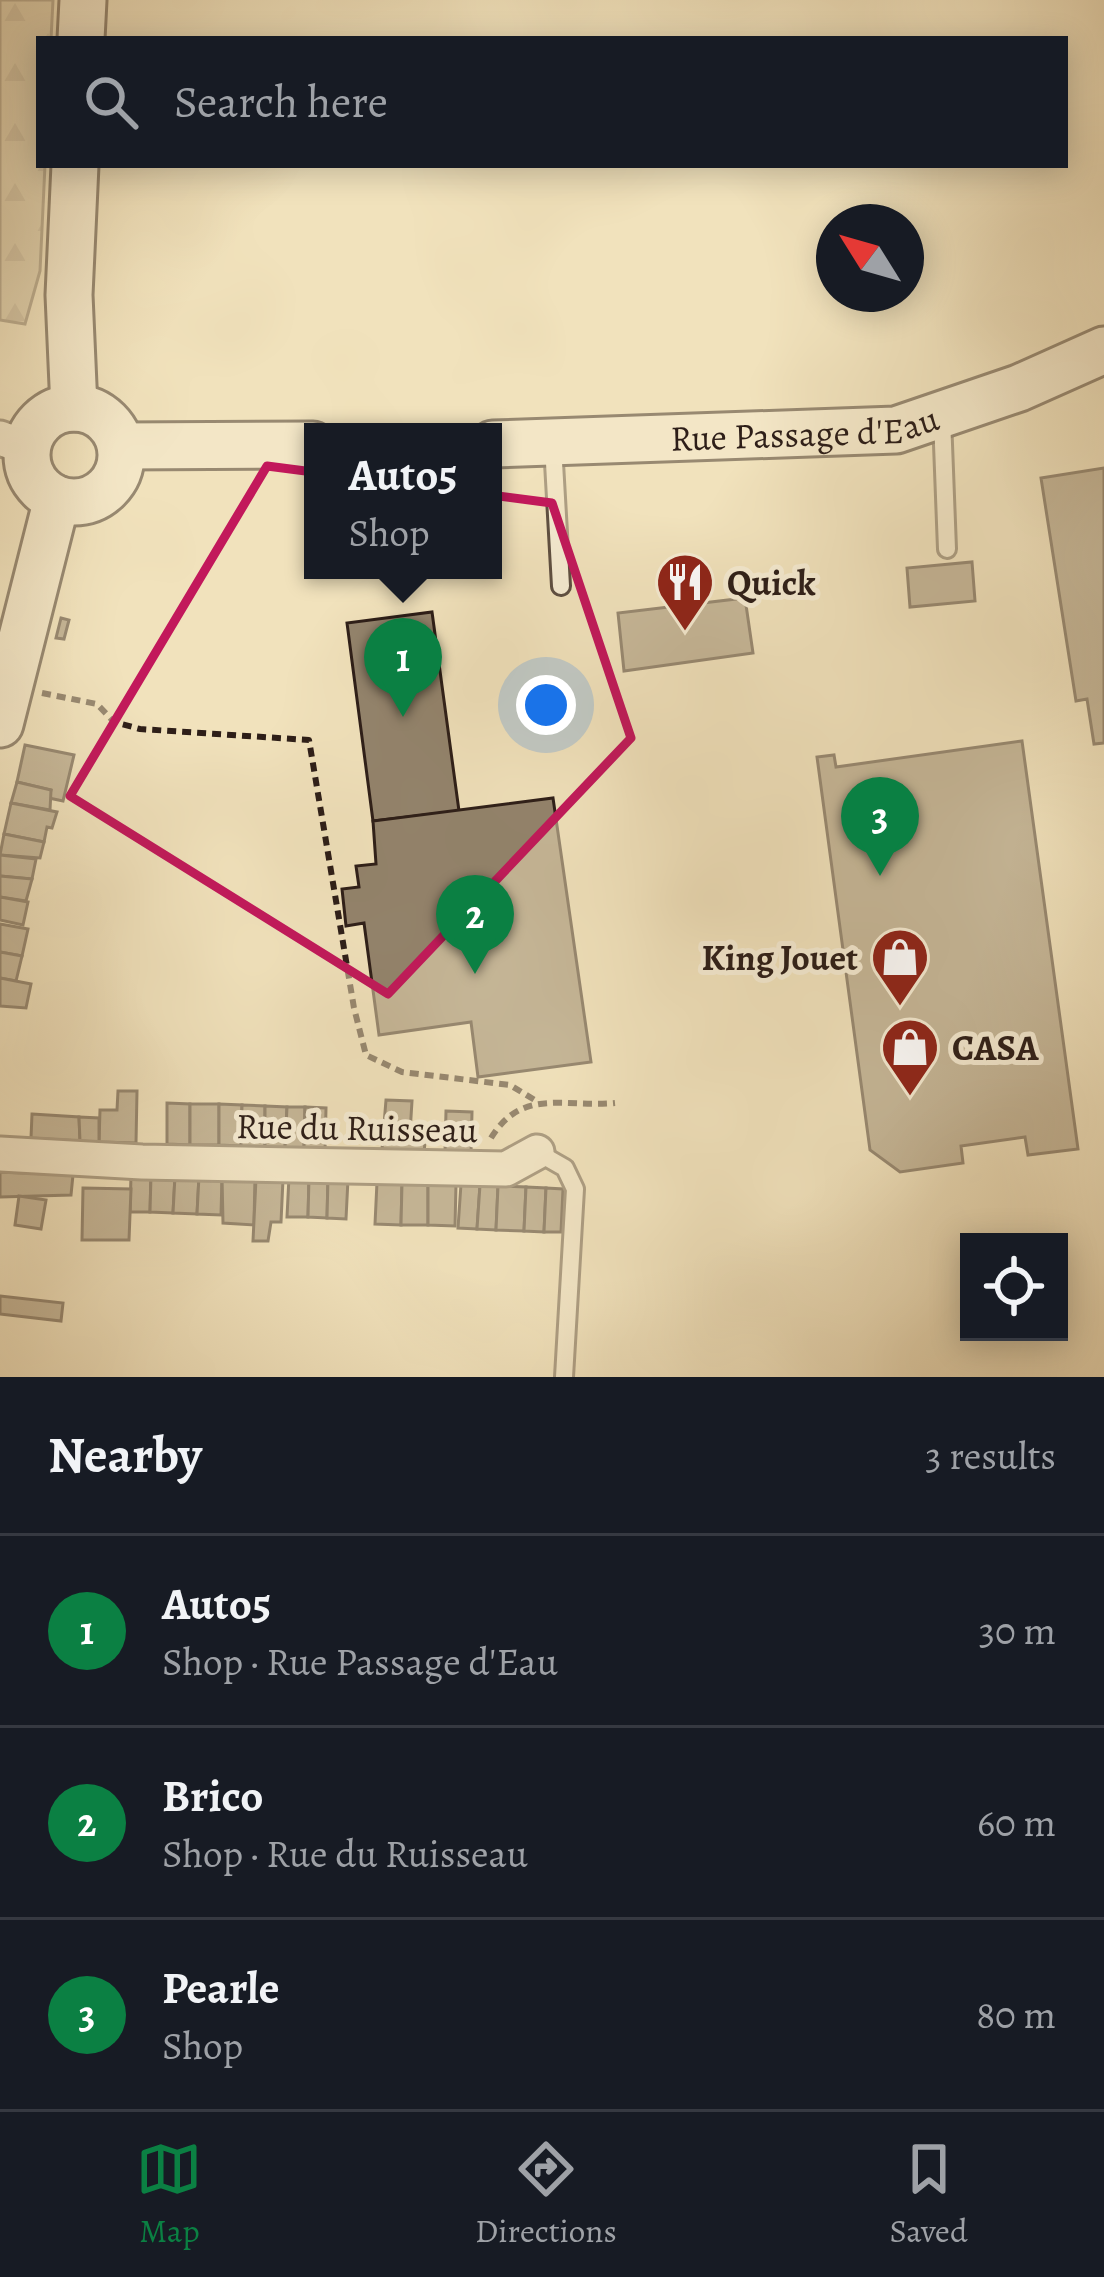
<!DOCTYPE html>
<html lang="en">
<head>
<meta charset="utf-8">
<style>
  :root { --surface:#171b24; --page:#20242c; --text:#f1f3f6; --muted:#9ea1a6; --line:#363941; --accent:#0b8043 }
  body { margin:0; font-family:Alegreya,serif; background:var(--page); color:var(--text) }
  .controls { position:absolute; right:36px; bottom:36px; display:grid; overflow:hidden; border-radius:0px; box-shadow:0 6px 30px #0003 }
  .controls button { width:108px; height:108px; display:grid; place-items:center; padding:0; border:0; border-bottom:3px solid var(--line); background:var(--surface); color:var(--text); font:60px sans-serif }
  .compass { position:absolute; left:816px; top:204px; width:108px; height:108px; border-radius:50%; background:var(--surface); box-shadow:0 6px 30px #0003; rotate:307deg }
  .you { position:absolute; left:546px; top:705px; width:42px; height:42px; margin:-30px; border:9px solid #fff; border-radius:50%; background:#1a73e8; box-shadow:0 0 0 18px #1a73e833 }
  .badge { display:grid; place-items:center; width:78px; height:78px; border-radius:50%; background:var(--accent); color:#fff; font-size:39px; font-weight:700 }
  .pin { position:absolute; translate:-50% -99px; filter:drop-shadow(0 3px 6px #0008) }
  .pin::after { content:''; position:absolute; top:63px; width:42px; height:36px; background:inherit; clip-path:polygon(0 0,100% 0,50% 100%) }
  .popup { position:absolute; left:304px; top:423px; width:198px; height:156px; box-sizing:border-box; display:grid; place-content:center; border-radius:0px; background:var(--surface); filter:drop-shadow(0 3px 9px #0005); font-size:39px; white-space:nowrap; color:var(--muted) }
  .popup b { font-size:45px; color:var(--text) }
  .popup::after { content:''; position:absolute; left:50%; top:100%; margin-left:-24px; border:24px solid transparent; border-top-color:var(--surface) }
  .list { margin:0; padding:0; list-style:none }
  h2 { display:flex; justify-content:space-between; align-items:center; height:156px; margin:0; padding:0 48px; font-size:51px }
  h2 small { font-size:39px; font-weight:400; color:var(--muted) }
  .list li { display:grid; grid-template-columns:78px 1fr auto; gap:36px; align-items:center; box-sizing:border-box; height:192px; padding:0 48px; border-top:3px solid var(--line) }
  .list b { display:block; font-size:45px; white-space:nowrap }
  .list p { margin:0; font-size:39px; white-space:nowrap; color:var(--muted) }
  .list em { font-size:39px; font-style:normal; color:var(--muted) }
  .icon { flex:none; width:66px; height:66px; fill:none; stroke:currentColor; stroke-width:2; stroke-linecap:round; stroke-linejoin:round }
  .map { position:relative; flex:none; width:1104px; height:1377px; overflow:hidden }
  .search { position:absolute; background:var(--surface); box-shadow:0 6px 30px #0003; left:36px; right:36px; top:36px; height:132px; display:flex; align-items:center; gap:30px; box-sizing:border-box; padding:0 42px; border-radius:0px; color:var(--muted); font-size:45px }
  .sheet { height:732px; background:var(--surface) }
  nav { display:flex; justify-content:space-around; align-items:center; box-sizing:border-box; height:168px; border-top:3px solid var(--line); background:var(--surface); font-size:33px; color:var(--muted) }
  nav a { display:grid; justify-items:center; gap:6px }
  nav .on { color:var(--accent) }
  .map>svg:first-child { display:block }
  .forest { fill:url(#forest-firs); stroke:#7e705c; stroke-width:3 }
  .building { fill:#93846d; stroke:#2d1e18; stroke-width:3 }
  .lines { fill:none; stroke-linecap:round; stroke-linejoin:round }
  .lane-casing { stroke:#5e4f41; stroke-width:22 }
  .street-casing { stroke:#5e4f41; stroke-width:39 }
  .secondary-casing { stroke:#2d1e18; stroke-width:51 }
  .path { stroke:#2d1e18; stroke-width:6; stroke-dasharray:9 6; stroke-linecap:butt }
  .lane { stroke:#f6ecd3; stroke-width:16 }
  .street { stroke:#f6ecd3; stroke-width:33 }
  .secondary { stroke:#f6ecd3; stroke-width:45 }
  .marked { fill:none; stroke:#c2185b; stroke-width:9; stroke-linejoin:round }
  .labels { text-anchor:middle; stroke-width:10; stroke-linejoin:round; paint-order:stroke }
  .street-label { font-size:36px; fill:#2d1e18; stroke:#f6ecd3 }
  .poi-label { font-size:36px; font-weight:bold; fill:#2d1e18; stroke:#f6ecd3; text-anchor:start }
</style>
</head>
<body>
<div class="map">
<svg width="1104" height="1377" viewBox="0 0 1104 1377">
  <defs>
    <pattern id="forest-firs" width="22" height="20" patternUnits="userSpaceOnUse" patternTransform="scale(3)"><rect width="22" height="20" fill="#d0c1a0"/><path d="M5 1l3.5 6h-7zM16 11l3.5 6h-7z" fill="#b3a589"/></pattern>
  </defs>
  <rect width="100%" height="100%" fill="#f1e2bc"/>
  <filter id="stains"><feTurbulence type="fractalNoise" baseFrequency=".00167" numOctaves="4"/><feColorMatrix values="0 0 0 0 .2 0 0 0 0 .09 0 0 0 0 .02 0 0 0 .5 -.17"/></filter>
  <radialGradient id="worn" r=".72"><stop offset=".6" stop-color="#630" stop-opacity="0"/><stop offset="1" stop-color="#630" stop-opacity=".3"/></radialGradient>
  <polygon class="forest" points="0,0 53,0 51,39 39,39 39,165 45,165 40,271 25,324 0,320"/>
  <g class="building">
    <polygon points="1104,468 1104,743 1094,744 1087,699 1076,701 1041,478"/>
    <polygon points="972,562 975,601 910,607 907,568"/>
    <polygon points="745,598 753,653 624,671 618,613"/>
    <polygon points="432,612 459,811 373,821 347,623"/>
    <polygon points="61,618 69,620 64,639 56,638"/>
    <polygon points="1022,741 1078,1149 1028,1155 1025,1137 961,1146 963,1163 900,1172 870,1150 817,757 834,755 836,767"/>
    <polygon points="25,745 74,755 63,801 49,798 51,790 17,782"/>
    <polygon points="17,782 51,790 50,810 11,803"/>
    <polygon points="553,798 591,1062 478,1077 471,1022 379,1035 364,923 346,926 342,889 359,887 356,866 376,864 373,821"/>
    <polygon points="11,803 57,812 52,828 47,827 44,842 4,834"/>
    <polygon points="4,834 44,842 40,858 0,855"/>
    <polygon points="0,855 36,859 32,879 0,876"/>
    <polygon points="0,876 32,879 26,901 0,897"/>
    <polygon points="0,897 28,902 23,925 0,920"/>
    <polygon points="0,924 28,929 22,956 0,952"/>
    <polygon points="0,952 22,956 16,981 0,978"/>
    <polygon points="0,978 31,984 26,1008 0,1006"/>
    <polygon points="118,1091 137,1091 136,1143 99,1142 100,1110 117,1110"/>
    <polygon points="386,1100 412,1101 410,1133 426,1134 424,1152 382,1149"/>
    <polygon points="167,1103 190,1104 190,1145 167,1144"/>
    <rect x="190" y="1104" width="29" height="41"/>
    <polygon points="219,1104 242,1105 241,1146 219,1145"/>
    <polygon points="242,1105 265,1106 265,1147 241,1146"/>
    <polygon points="265,1106 287,1107 285,1148 265,1147"/>
    <polygon points="287,1107 305,1107 304,1149 285,1148"/>
    <polygon points="305,1107 326,1108 325,1150 304,1149"/>
    <polygon points="446,1111 472,1112 471,1154 445,1152"/>
    <polygon points="32,1114 79,1117 80,1141 31,1138"/>
    <polygon points="79,1117 99,1118 99,1142 80,1141"/>
    <polygon points="0,1172 73,1175 71,1195 0,1197"/>
    <polygon points="131,1175 151,1175 150,1212 130,1212"/>
    <polygon points="151,1175 175,1176 173,1213 150,1212"/>
    <polygon points="175,1176 199,1176 197,1214 173,1213"/>
    <polygon points="199,1176 222,1177 221,1215 197,1214"/>
    <polygon points="255,1176 254,1225 223,1223 222,1177"/>
    <polygon points="289,1177 309,1178 308,1217 287,1217"/>
    <polygon points="309,1178 328,1178 327,1218 308,1217"/>
    <polygon points="328,1178 348,1179 346,1219 327,1218"/>
    <polygon points="256,1179 283,1179 281,1222 271,1222 268,1241 253,1241"/>
    <polygon points="377,1182 402,1183 401,1225 375,1224"/>
    <polygon points="402,1183 428,1184 428,1225 401,1225"/>
    <polygon points="428,1184 456,1184 455,1226 428,1225"/>
    <polygon points="461,1184 480,1185 477,1229 458,1228"/>
    <polygon points="480,1185 498,1186 496,1230 477,1229"/>
    <polygon points="498,1186 526,1187 524,1231 496,1230"/>
    <polygon points="526,1187 546,1188 544,1232 524,1231"/>
    <polygon points="83,1188 131,1189 129,1240 82,1240"/>
    <polygon points="546,1188 563,1189 561,1232 544,1232"/>
    <polygon points="19,1196 46,1200 41,1229 15,1225"/>
    <polygon points="0,1296 63,1303 61,1321 0,1314"/>
  </g>
  <g class="lines">
    <g class="lane-casing">
      <g id="lane">
        <polyline points="942,418 947,549"/>
        <polyline points="553,445 561,586"/>
        <polyline points="537,1152 565,1168 575,1189 564,1377"/>
      </g>
    </g>
    <g class="street-casing">
      <g id="street">
        <polyline points="0,438 28,448"/>
        <polyline points="0,1154 142,1162 506,1169 537,1152"/>
      </g>
    </g>
    <g class="secondary-casing">
      <g id="secondary">
        <polyline points="81,39 83,0"/>
        <polyline points="74,408 69,295 75,165"/>
        <circle cx="74" cy="455" r="47"/>
        <path id="s1" d="M493,444L896,430L1019,388L1104,350"/>
        <polyline points="121,446 313,445"/>
        <polyline points="0,724 57,499"/>
      </g>
    </g>
    <g class="path">
      <polyline points="42,693 97,704 114,722 140,729 309,740 354,1008 366,1055 402,1072 510,1085 538,1102"/>
      <path d="M491,1138C522,1087 565,1108 615,1103"/>
    </g>
    <use href="#lane" class="lane"/>
    <use href="#street" class="street"/>
    <use href="#secondary" class="secondary"/>
  </g>
  <path d="M0 0H1104V1377H0ZM267,466L552,503L631,738L388,994L70,796Z" fill="#f1e2bc" fill-opacity=".55" fill-rule="evenodd"/>
  <path class="marked" d="M267,466L552,503L631,738L388,994L70,796Z"/>
  <defs>
    <g id="restaurant-pin" transform="scale(3)"><path d="M0 17L-7.5 6A9.5 9.5 0 1 1 7.5 6Z" fill="#8f2418" stroke="#f6ecd3"/><path d="M-5-6h1v4h1v-4h1v4h1v-4h1v5L-1.5 .5V6h-2V.5L-5-1ZM5-6V6H3V1.5H1.5Q1.5-4 5-6Z" fill="#fff"/></g>
    <g id="shop-pin" transform="scale(3)"><path d="M0 17L-7.5 6A9.5 9.5 0 1 1 7.5 6Z" fill="#8f2418" stroke="#f6ecd3"/><path d="M-5-2.5h2.3a2.7 3.5 0 0 1 5.4 0H5L5.5 6h-11ZM-1.5-2.5h3a1.5 2.3 0 0 0-3 0Z" fill="#fff"/></g>
  </defs>
  <g fill-rule="evenodd">
    <use href="#restaurant-pin" x="685" y="582"/>
    <use href="#shop-pin" x="900" y="957"/>
    <use href="#shop-pin" x="910" y="1047"/>
  </g>
  <g class="labels">
    <g class="street-label">
      <text dy="13" stroke="none"><textPath href="#s1" startOffset="312">Rue Passage d'Eau</textPath></text>
      <text transform="translate(357 1127) rotate(1)" y="13">Rue du Ruisseau</text>
    </g>
    <g class="poi-label">
      <text x="727" y="595">Quick</text>
      <text x="858" y="970" text-anchor="end">King Jouet</text>
      <text x="952" y="1060">CASA</text>
    </g>
  </g>
  <rect width="100%" height="100%" filter="url(#stains)"/>
  <rect width="100%" height="100%" fill="url(#worn)"/>
</svg>
<div class="controls">
<button><svg class="icon" aria-label="locate" viewBox="0 0 24 24"><circle cx="12" cy="12" r="6"/><path d="M12 2v4M12 18v4M2 12h4M18 12h4"/></svg></button>
</div>
<svg class="compass" viewBox="-18 -18 36 36"><path d="M0-13l5 13h-10z" fill="#e53935"/><path d="M0 13l5-13h-10z" fill="#9ea1a6"/></svg>
<div class="you"></div>
<div class="pin badge" style="left:403px;top:717px">1</div>
<div class="popup"><b>Auto5</b>Shop</div>
<div class="pin badge" style="left:475px;top:974px">2</div>
<div class="pin badge" style="left:880px;top:876px">3</div>
<div class="search"><svg class="icon" aria-label="search" viewBox="0 0 24 24"><circle cx="10" cy="10" r="6"/><path d="M15 15l6 6"/></svg>Search here</div>
</div>
<section class="sheet">
<h2>Nearby<small>3 results</small></h2>
<ul class="list">
<li><span class="badge">1</span><div><b>Auto5</b><p>Shop · Rue Passage d'Eau</p></div><em>30 m</em></li>
<li><span class="badge">2</span><div><b>Brico</b><p>Shop · Rue du Ruisseau</p></div><em>60 m</em></li>
<li><span class="badge">3</span><div><b>Pearle</b><p>Shop</p></div><em>80 m</em></li>
</ul>
</section>
<nav>
<a class="on"><svg class="icon" aria-label="map" viewBox="0 0 24 24"><path d="M3 6l6-2 6 2 6-2v14l-6 2-6-2-6 2zM9 4v14M15 6v14"/></svg>Map</a>
<a><svg class="icon" aria-label="directions" viewBox="0 0 24 24"><path d="M12 3l9 9-9 9-9-9zM9 14v-3h6M13 9l2 2-2 2"/></svg>Directions</a>
<a><svg class="icon" aria-label="saved" viewBox="0 0 24 24"><path d="M7 4h10v16l-5-4-5 4z"/></svg>Saved</a>
</nav>
</body>
</html>
